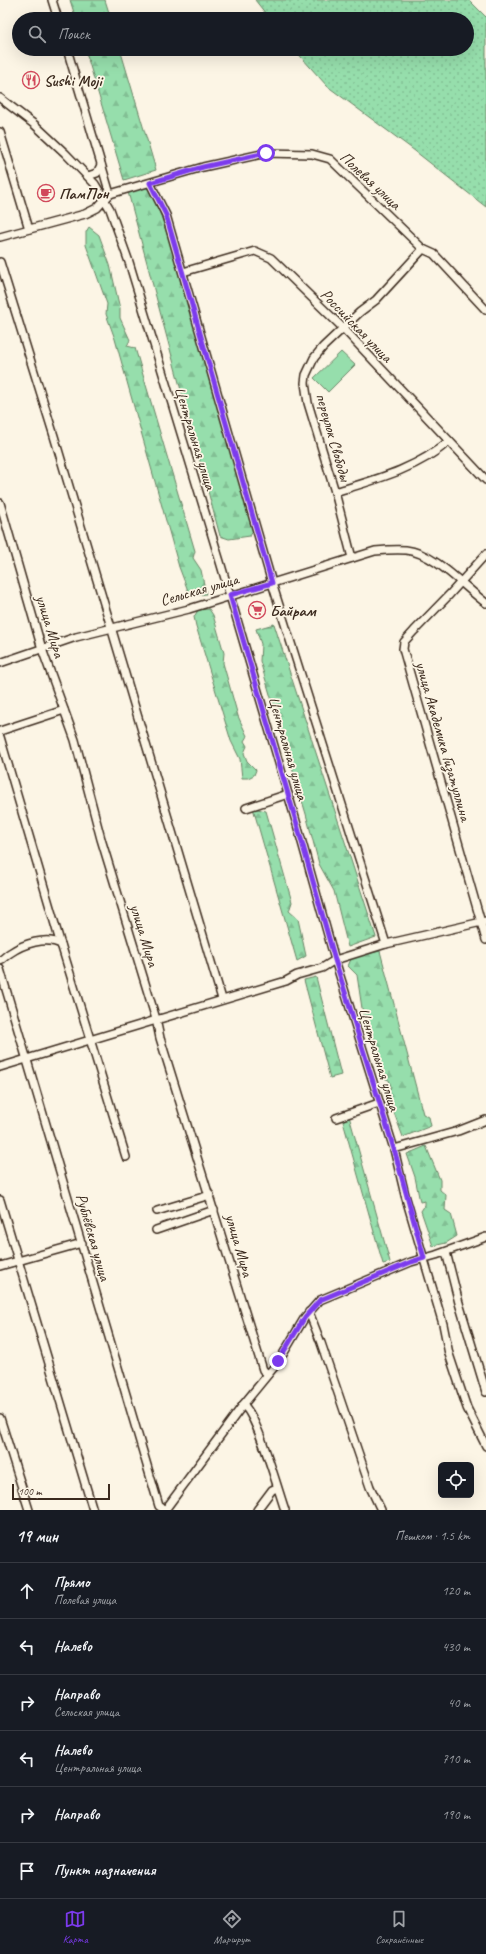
<!DOCTYPE html>
<html lang="ru">
<head>
<meta charset="utf-8">
<style>
  :root { --surface:#171b24; --page:#242831; --text:#f1f3f6; --muted:#9ea1a6; --line:#363941; --accent:#7c3aed }
  body { margin:0; font-family:Caveat,sans-serif; background:var(--page); color:var(--text) }
  .controls { position:absolute; right:12px; bottom:12px; display:grid; overflow:hidden; border-radius:6px; box-shadow:0 4px 16px #0002 }
  .controls button { width:36px; height:36px; display:grid; place-items:center; padding:0; border:0; border-bottom:1px solid var(--line); background:var(--surface); color:var(--text); font:20px sans-serif }
  .scale { position:absolute; left:12px; bottom:10px; width:98px; box-sizing:border-box; padding-left:4px; border:2px solid #3b2a1e; border-top:0; font-size:11px; line-height:14px; white-space:nowrap; color:#3b2a1e; -webkit-text-stroke:3px #fcf5e5; paint-order:stroke }
  .stop { position:absolute; width:12px; height:12px; margin:-9px; border:3px solid #7c3aed; border-radius:50%; background:#fff }
  .stop.end { background:#7c3aed; border-color:#fff; box-shadow:0 1px 4px #0008 }
  .list { margin:0; padding:0; list-style:none }
  h2 { display:flex; justify-content:space-between; align-items:center; height:52px; margin:0; padding:0 16px; font-size:17px }
  h2 small { font-size:13px; font-weight:400; color:var(--muted) }
  .list li { display:grid; grid-template-columns:26px 1fr auto; gap:12px; align-items:center; box-sizing:border-box; height:56px; padding:0 16px; border-top:1px solid var(--line) }
  .list b { display:block; font-size:15px; white-space:nowrap }
  .list p { margin:0; font-size:13px; white-space:nowrap; color:var(--muted) }
  .list em { font-size:13px; font-style:normal; color:var(--muted) }
  .icon { flex:none; width:22px; height:22px; fill:none; stroke:currentColor; stroke-width:2; stroke-linecap:round; stroke-linejoin:round }
  .map { position:relative; flex:none; width:486px; height:1510px; overflow:hidden }
  .search { position:absolute; background:var(--surface); box-shadow:0 4px 16px #0002; left:12px; right:12px; top:12px; height:44px; display:flex; align-items:center; gap:10px; box-sizing:border-box; padding:0 14px; border-radius:22px; color:var(--muted); font-size:15px }
  .sheet { height:388px; background:var(--surface) }
  nav { display:flex; justify-content:space-around; align-items:center; box-sizing:border-box; height:56px; border-top:1px solid var(--line); background:var(--surface); font-size:11px; color:var(--muted) }
  nav a { display:grid; justify-items:center; gap:2px }
  nav .on { color:var(--accent) }
  .map>svg:first-child { display:block }
  .grass { fill:url(#grass-dots); stroke:#688465 }
  .forest { fill:url(#forest-firs); stroke:#688465 }
  .park { fill:#96deac; stroke:#688465 }
  .lines { fill:none; stroke-linecap:round; stroke-linejoin:round }
  .minor-casing { stroke:#3b2a1e; stroke-width:10 }
  .minor { stroke:#fcf5e5; stroke-width:7 }
  .route { stroke:#7c3aed; stroke-width:5 }
  .labels { text-anchor:middle; stroke-width:3.5; stroke-linejoin:round; paint-order:stroke }
  .poi-label { font-size:16px; font-weight:bold; fill:#3b2a1e; stroke:#fcf5e5; text-anchor:start }
  .street-label { font-size:16px; fill:#3b2a1e; stroke:#fcf5e5 }
</style>
</head>
<body>
<div class="map">
<svg width="486" height="1510" viewBox="0 0 486 1510">
  <defs>
    <pattern id="grass-dots" width="8" height="8" patternUnits="userSpaceOnUse"><rect width="8" height="8" fill="#96deac"/><path d="M2 2h.1M6 6h.1" fill="none" stroke="#82bf94" stroke-width="1.8" stroke-linecap="round"/></pattern>
    <pattern id="forest-firs" width="22" height="20" patternUnits="userSpaceOnUse"><rect width="22" height="20" fill="#96deac"/><path d="M5 1l3.5 6h-7zM16 11l3.5 6h-7z" fill="#82bf94"/></pattern>
  </defs>
  <rect width="100%" height="100%" fill="#fcf5e5"/>
  <filter id="ink" filterUnits="userSpaceOnUse"><feTurbulence type="fractalNoise" baseFrequency=".025" numOctaves="2"/><feDisplacementMap in="SourceGraphic" scale="8" xChannelSelector="R" yChannelSelector="G"/><feConvolveMatrix kernelMatrix="1 2 1 2 8 2 1 2 1" color-interpolation-filters="sRGB"/></filter>
  <g filter="url(#ink)">
    <polygon class="grass" points="255,0 469,0 486,17 486,207 411,148 327,86 294,49 467,49 467,19 270,19"/>
    <g class="forest">
      <polygon points="70,0 105,0 111,19 76,19"/>
      <polygon points="85,49 120,49 156,170 124,180"/>
      <polygon points="149,187 161,216 182,277 253,531 250,536 229,539 220,536 128,192"/>
      <polygon points="89,227 99,235 110,265 120,309 120,318 130,340 127,346 135,348 195,551 193,558 201,570 206,594 190,596 179,567 115,339 106,314 107,304 86,245 86,232"/>
      <polygon points="209,609 213,615 224,653 223,663 238,716 247,736 244,741 247,746 244,753 247,761 256,770 254,775 248,778 242,778 240,759 231,741 196,626 194,617 198,610"/>
      <polygon points="274,624 376,937 348,947 334,891 319,864 306,814 260,661 261,644 256,629"/>
      <polygon points="253,808 266,811 292,902 289,911 298,919 306,956 297,961"/>
      <polygon points="380,951 423,1114 429,1117 431,1126 403,1137 387,1094 391,1087 389,1080 384,1078 377,1047 363,1015 357,975 348,966 352,957"/>
      <polygon points="316,977 341,1075 330,1078 304,980"/>
      <polygon points="349,1116 390,1262 383,1264 342,1118"/>
      <polygon points="426,1146 440,1180 440,1190 446,1195 445,1210 451,1214 457,1236 446,1243 433,1246 421,1211 425,1205 425,1201 420,1202 415,1177 407,1154"/>
    </g>
    <polygon class="park" points="341,352 355,365 328,392 314,378"/>
    <g class="lines">
      <g class="minor-casing">
        <g id="minor">
          <polyline points="52,0 58,19"/>
          <polyline points="0,98 35,125 65,153 95,184 110,209 129,262 221,565 298,828 335,960 394,1149 405,1195 443,1324 449,1354 467,1408 486,1446"/>
          <polyline points="0,132 29,229"/>
          <polyline points="88,176 97,173 101,165"/>
          <polyline points="150,183 166,215 272,583 386,944"/>
          <polyline points="110,194 203,167 266,153 312,154 330,159 423,249 434,254 486,310"/>
          <polyline points="0,237 85,214 97,208 110,194 67,49"/>
          <polyline points="0,262 54,436 222,999"/>
          <polyline points="183,272 255,251 271,258 343,328 486,480"/>
          <path d="M335,492C374,480 417,469 449,441"/>
          <polyline points="0,503 42,649 75,740 101,839 156,1019 160,1038 263,1370 268,1374"/>
          <polyline points="486,554 450,594 414,631 404,642 403,649 486,940"/>
          <polyline points="352,558 335,492 308,403 305,383 306,375 314,358 323,347 360,312 376,300 423,249"/>
          <path d="M0,663L76,637L189,609L375,551C385,550 396,549 406,550C435,553 464,587 486,603"/>
          <polyline points="0,731 64,710"/>
          <polyline points="0,737 61,945"/>
          <polyline points="246,808 288,794"/>
          <path d="M0,960C4,959 6,955 10,953C23,944 46,936 61,944L126,1157"/>
          <polyline points="0,969 159,1506 165,1510 243,1405 279,1361 305,1317 320,1300 411,1262 436,1255 486,1237"/>
          <polyline points="0,1067 286,981 297,975 322,968 335,960 386,944 486,921"/>
          <polyline points="336,1118 379,1103"/>
          <polyline points="394,1149 458,1131 486,1120"/>
          <polyline points="0,1200 93,1510"/>
          <polyline points="157,1211 210,1195"/>
          <polyline points="156,1230 214,1210"/>
          <polyline points="446,1252 459,1303 486,1392"/>
          <polyline points="0,1266 82,1243"/>
          <polyline points="309,1312 321,1343 370,1487 381,1510"/>
          <path d="M243,1405C257,1414 278,1490 285,1510"/>
          <polyline points="0,1418 29,1510"/>
          <polyline points="257,1510 272,1490 277,1488"/>
        </g>
      </g>
      <use href="#minor" class="minor"/>
    </g>
  </g>
  <g class="lines" filter="url(#ink)">
    <polyline class="route" points="266,153 203,167 150,183 166,215 272,583 230,595 298,828 335,960 394,1149 424,1258 411,1262 320,1300 305,1317 278,1361"/>
  </g>
  <defs>
    <g id="restaurant-ring" transform="scale(0.9)"><circle r="9.5" fill="#fcf5e5" stroke="#d1495b" stroke-width="1.5"/><path d="M-5-6h1v4h1v-4h1v4h1v-4h1v5L-1.5 .5V6h-2V.5L-5-1ZM5-6V6H3V1.5H1.5Q1.5-4 5-6Z" fill="#d1495b"/></g>
    <g id="cafe-ring" transform="scale(0.9)"><circle r="9.5" fill="#fcf5e5" stroke="#d1495b" stroke-width="1.5"/><path d="M-5.5-4.5H6V0H3Q3 3.5 0 3.5H-2.5Q-5.5 3.5-5.5 0ZM3-3.2v2h1.7v-2ZM-6 4.5H4V6H-6Z" fill="#d1495b"/></g>
    <g id="supermarket-ring" transform="scale(0.9)"><circle r="9.5" fill="#fcf5e5" stroke="#d1495b" stroke-width="1.5"/><path d="M-6-5.5h2.5l.6 2H6L4.5 2H-2.5L-4.4-4H-6ZM-1.5 3.2a1.3 1.3 0 1 0 .1 0ZM3 3.2a1.3 1.3 0 1 0 .1 0Z" fill="#d1495b"/></g>
  </defs>
  <g fill-rule="evenodd">
    <use href="#restaurant-ring" x="31" y="80"/>
    <use href="#cafe-ring" x="46" y="193"/>
    <use href="#supermarket-ring" x="257" y="610"/>
  </g>
  <g class="labels">
    <g class="poi-label">
      <text x="44" y="86">Sushi Moji</text>
      <text x="59" y="199">ПамПон</text>
      <text x="270" y="616">Байрам</text>
    </g>
    <g class="street-label">
      <text transform="translate(371 180) rotate(43)" y="6">Полевая улица</text>
      <text transform="translate(357 325) rotate(46)" y="6">Российская улица</text>
      <text transform="translate(334 437) rotate(74)" y="6">переулок Свободы</text>
      <text transform="translate(196 438) rotate(73)" y="6">Центральная улица</text>
      <text transform="translate(199 589) rotate(-16)" y="6">Сельская улица</text>
      <text transform="translate(51 626) rotate(73)" y="6">улица Мира</text>
      <text transform="translate(444 741) rotate(74)" y="6">улица Академика Гизатуллина</text>
      <text transform="translate(289 748) rotate(74)" y="6">Центральная улица</text>
      <text transform="translate(145 935) rotate(73)" y="6">улица Мира</text>
      <text transform="translate(380 1059) rotate(73)" y="6">Центральная улица</text>
      <text transform="translate(94 1237) rotate(74)" y="6">Рублёвская улица</text>
      <text transform="translate(240 1245) rotate(74)" y="6">улица Мира</text>
    </g>
  </g>
</svg>
<div class="controls">
<button><svg class="icon" aria-label="locate" viewBox="0 0 24 24"><circle cx="12" cy="12" r="6"/><path d="M12 2v4M12 18v4M2 12h4M18 12h4"/></svg></button>
</div>
<div class="scale">100 m</div>
<div class="stop" style="left:266px;top:153px"></div>
<div class="stop end" style="left:278px;top:1361px"></div>
<div class="search"><svg class="icon" aria-label="search" viewBox="0 0 24 24"><circle cx="10" cy="10" r="6"/><path d="M15 15l6 6"/></svg>Поиск</div>
</div>
<section class="sheet">
<h2>19 мин<small>Пешком · 1.5 km</small></h2>
<ul class="list">
<li><svg class="icon" aria-label="ahead" viewBox="0 0 24 24"><path d="M12 20V5M6 11l6-6 6 6"/></svg><div><b>Прямо</b><p>Полевая улица</p></div><em>120 m</em></li>
<li><svg class="icon" aria-label="left" viewBox="0 0 24 24"><path d="M17 20v-9H6M10 6l-5 5 5 5"/></svg><div><b>Налево</b></div><em>430 m</em></li>
<li><svg class="icon" aria-label="right" viewBox="0 0 24 24"><path d="M7 20v-9h11M14 6l5 5-5 5"/></svg><div><b>Направо</b><p>Сельская улица</p></div><em>40 m</em></li>
<li><svg class="icon" aria-label="left" viewBox="0 0 24 24"><path d="M17 20v-9H6M10 6l-5 5 5 5"/></svg><div><b>Налево</b><p>Центральная улица</p></div><em>710 m</em></li>
<li><svg class="icon" aria-label="right" viewBox="0 0 24 24"><path d="M7 20v-9h11M14 6l5 5-5 5"/></svg><div><b>Направо</b></div><em>190 m</em></li>
<li><svg class="icon" aria-label="arrive" viewBox="0 0 24 24"><path d="M6 21V4h12l-3 4 3 4H6"/></svg><div><b>Пункт назначения</b></div></li>
</ul>
</section>
<nav>
<a class="on"><svg class="icon" aria-label="map" viewBox="0 0 24 24"><path d="M3 6l6-2 6 2 6-2v14l-6 2-6-2-6 2zM9 4v14M15 6v14"/></svg>Карта</a>
<a><svg class="icon" aria-label="directions" viewBox="0 0 24 24"><path d="M12 3l9 9-9 9-9-9zM9 14v-3h6M13 9l2 2-2 2"/></svg>Маршрут</a>
<a><svg class="icon" aria-label="saved" viewBox="0 0 24 24"><path d="M7 4h10v16l-5-4-5 4z"/></svg>Сохранённые</a>
</nav>
</body>
</html>
